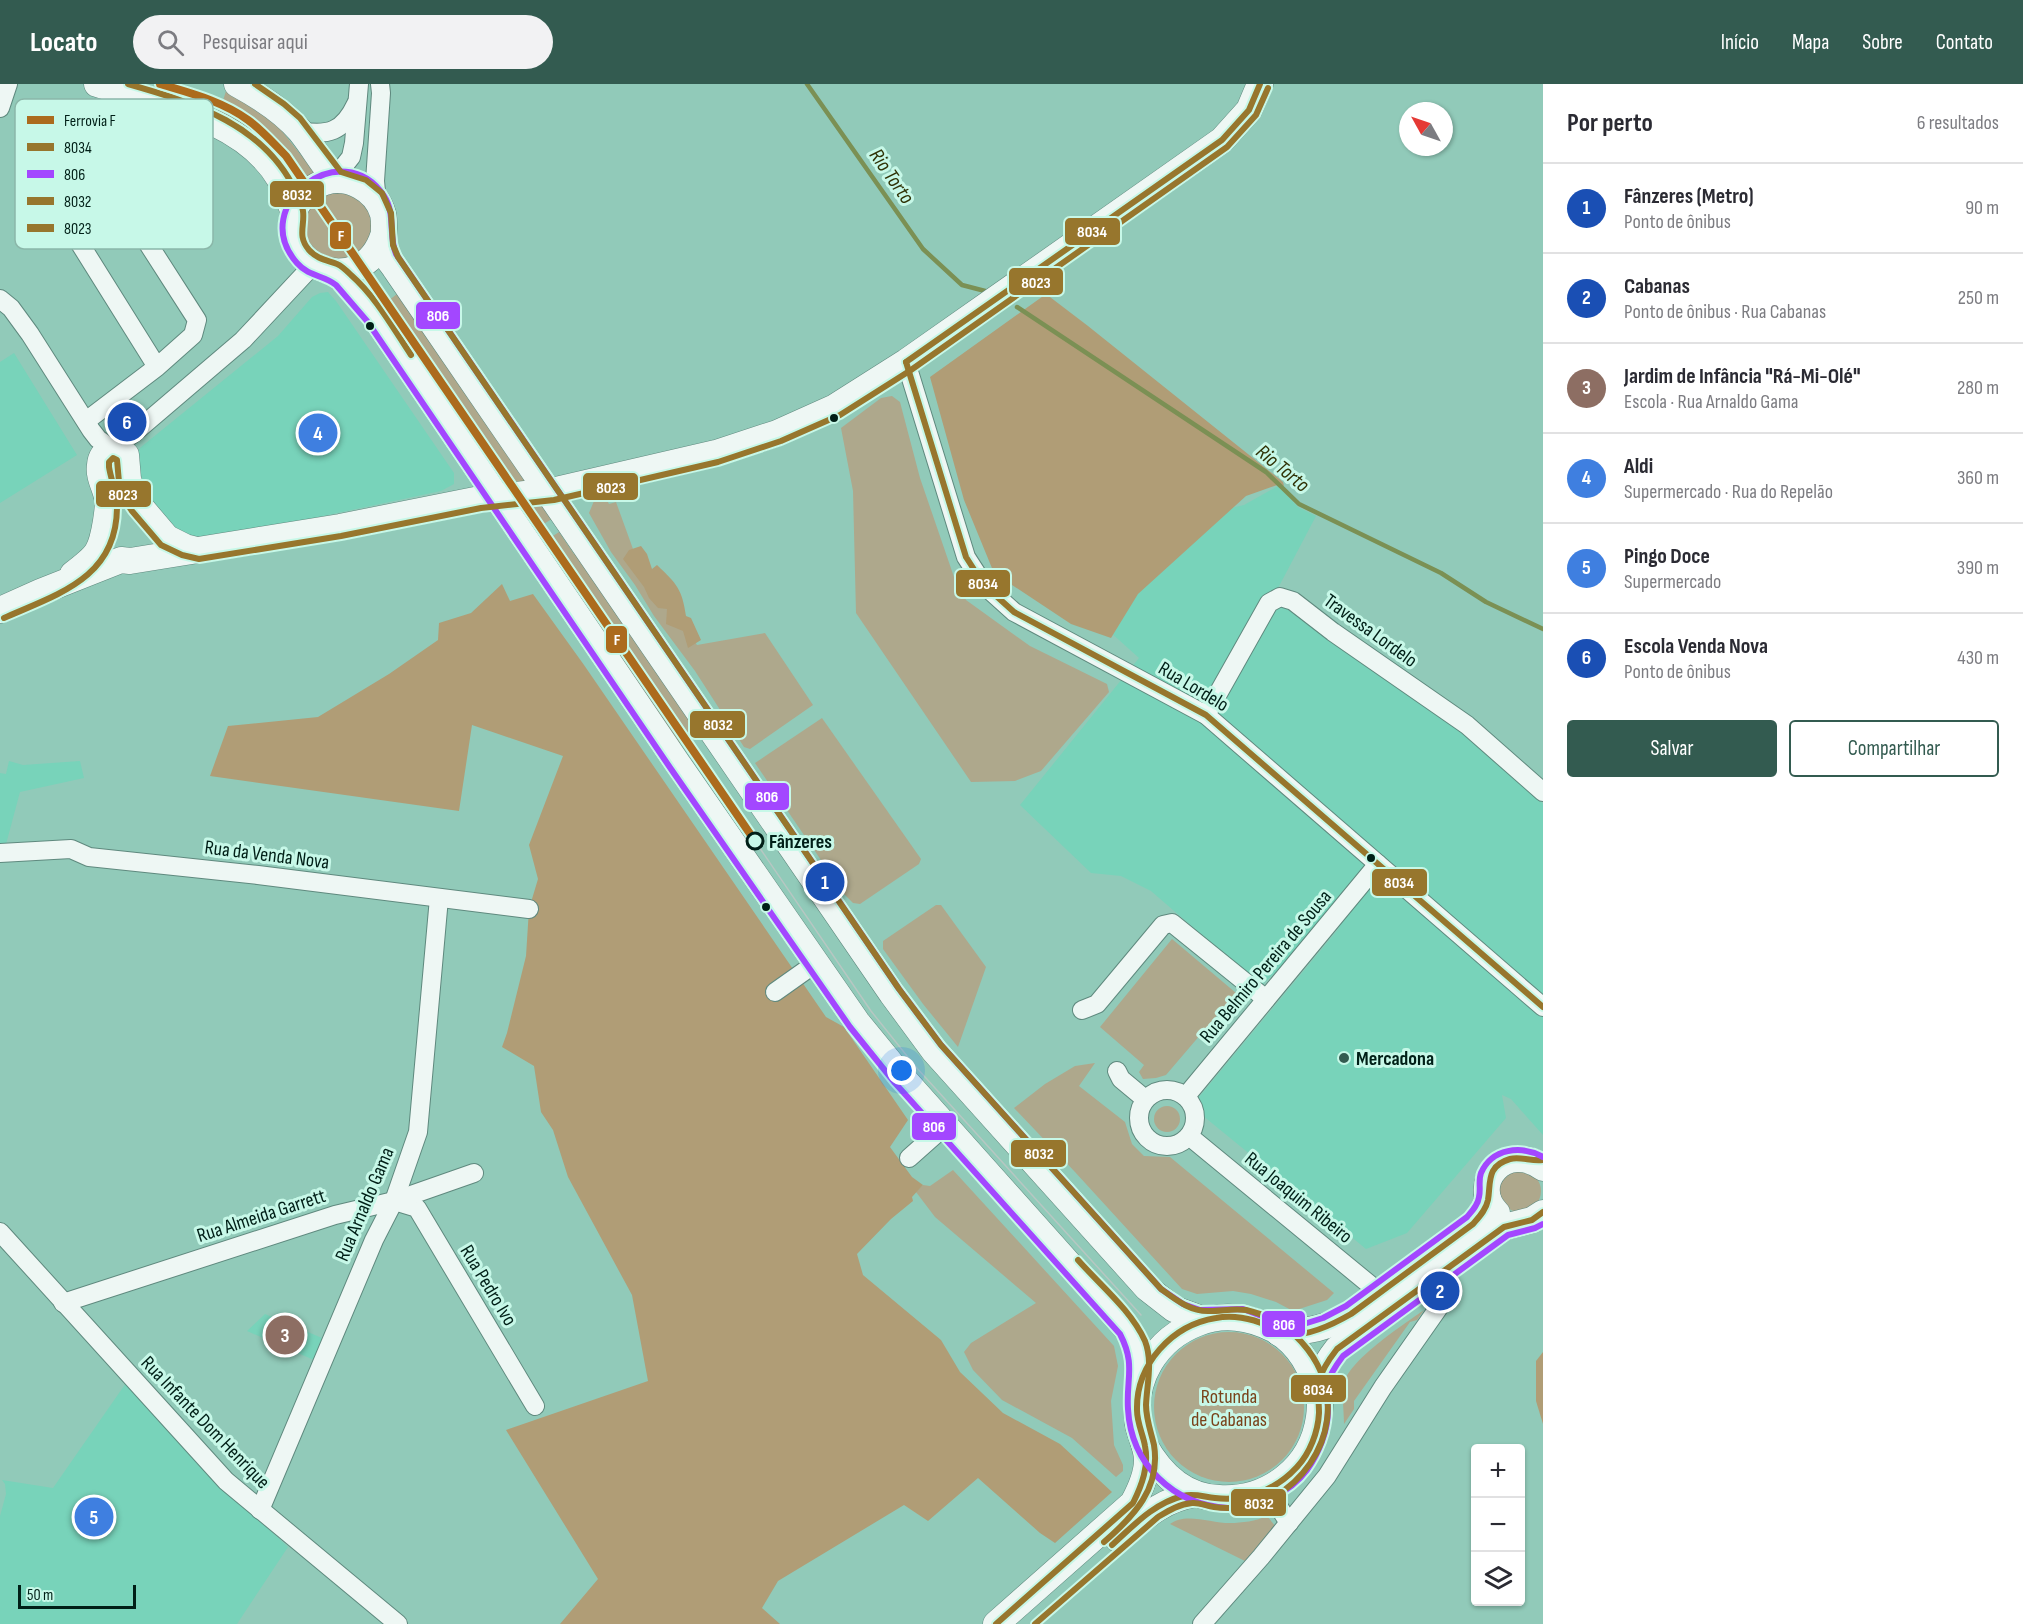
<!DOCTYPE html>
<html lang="pt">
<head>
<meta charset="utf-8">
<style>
  :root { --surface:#fff; --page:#f2f2f3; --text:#2b2b33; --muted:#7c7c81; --line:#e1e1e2; --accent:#335b50 }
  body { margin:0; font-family:"Sofia Sans Condensed",sans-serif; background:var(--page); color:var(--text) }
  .controls { position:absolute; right:18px; bottom:18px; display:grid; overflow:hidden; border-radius:6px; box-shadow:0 2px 4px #0004 }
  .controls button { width:54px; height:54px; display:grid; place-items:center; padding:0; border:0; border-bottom:2px solid var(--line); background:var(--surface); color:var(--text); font:30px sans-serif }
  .compass { position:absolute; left:1399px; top:18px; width:54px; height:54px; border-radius:50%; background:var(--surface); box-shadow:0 2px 4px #0004; rotate:310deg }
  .scale { position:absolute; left:18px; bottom:15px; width:118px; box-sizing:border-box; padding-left:6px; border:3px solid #001f17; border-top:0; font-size:16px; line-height:21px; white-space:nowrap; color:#001f17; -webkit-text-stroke:4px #c7f8e8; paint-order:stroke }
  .you { position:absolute; left:902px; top:987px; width:21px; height:21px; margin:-15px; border:4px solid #fff; border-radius:50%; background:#1a73e8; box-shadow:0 0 0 9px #1a73e833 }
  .badge { display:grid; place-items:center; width:39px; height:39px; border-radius:50%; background:var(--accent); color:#fff; font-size:20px; font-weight:700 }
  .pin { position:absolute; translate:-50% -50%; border:3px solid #fff; box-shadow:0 2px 6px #0006 }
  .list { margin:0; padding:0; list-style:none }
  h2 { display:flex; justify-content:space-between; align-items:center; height:78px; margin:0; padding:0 24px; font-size:26px }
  h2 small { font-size:20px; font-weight:400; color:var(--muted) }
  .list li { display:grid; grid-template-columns:39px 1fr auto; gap:18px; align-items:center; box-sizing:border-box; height:90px; padding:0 24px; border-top:2px solid var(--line) }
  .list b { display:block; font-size:22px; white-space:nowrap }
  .list p { margin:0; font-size:20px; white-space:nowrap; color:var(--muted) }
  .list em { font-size:20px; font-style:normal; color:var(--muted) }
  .actions { display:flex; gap:12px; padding:18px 24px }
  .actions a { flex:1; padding:14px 0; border:2px solid var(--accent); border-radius:6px; text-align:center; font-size:21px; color:var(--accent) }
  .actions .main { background:var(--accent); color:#fff }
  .icon { flex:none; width:33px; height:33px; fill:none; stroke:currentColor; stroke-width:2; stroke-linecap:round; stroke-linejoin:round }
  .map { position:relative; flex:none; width:1543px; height:1540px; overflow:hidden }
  header { display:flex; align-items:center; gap:36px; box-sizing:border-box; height:84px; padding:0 30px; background:var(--accent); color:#fff }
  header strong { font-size:28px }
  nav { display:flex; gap:33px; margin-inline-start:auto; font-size:21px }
  .search { width:420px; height:54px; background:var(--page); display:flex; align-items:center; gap:15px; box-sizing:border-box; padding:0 21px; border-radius:33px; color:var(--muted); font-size:22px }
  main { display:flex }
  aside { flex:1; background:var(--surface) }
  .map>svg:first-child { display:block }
  .built { fill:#78d3ba }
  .green { fill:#aea88c }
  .forest { fill:#b09d76 }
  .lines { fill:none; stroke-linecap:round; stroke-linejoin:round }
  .stream { stroke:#7b9054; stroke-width:4.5 }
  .street-casing { stroke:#5f897e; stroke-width:20 }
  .secondary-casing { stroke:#5f897e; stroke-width:27 }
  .street { stroke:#eef7f4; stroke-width:18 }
  .secondary { stroke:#eef7f4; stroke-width:26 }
  .tram { stroke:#b6c7c2; stroke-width:1.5 }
  .bus-1-casing { stroke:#c7f8e8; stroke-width:10 }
  .bus-2-casing { stroke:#c7f8e8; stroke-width:10 }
  .bus-3-casing { stroke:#c7f8e8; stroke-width:10 }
  .bus-4-casing { stroke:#c7f8e8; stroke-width:10 }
  .bus-1 { stroke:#97762d; stroke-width:6 }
  .bus-2 { stroke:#a347ff; stroke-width:6 }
  .bus-3 { stroke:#97762d; stroke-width:6 }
  .bus-4 { stroke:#97762d; stroke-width:6 }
  .rail-1-casing { stroke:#c7f8e8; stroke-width:12 }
  .rail-1 { stroke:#ac6b1d; stroke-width:8 }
  .bus-dot { fill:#001f17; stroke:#c7f8e8; stroke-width:2 }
  .stop-dot { fill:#c7f8e8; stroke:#001f17; stroke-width:3 }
  .poi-dot { fill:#335b50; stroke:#c7f8e8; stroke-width:2 }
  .labels { text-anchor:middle; stroke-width:6; stroke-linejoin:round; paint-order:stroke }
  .street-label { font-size:20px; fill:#001f17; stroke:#c7f8e8 }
  .stop-label { font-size:20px; font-weight:bold; fill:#001f17; stroke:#c7f8e8; text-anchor:start }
  .poi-label { font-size:20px; font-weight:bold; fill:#001f17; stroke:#c7f8e8; text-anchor:start }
  .park-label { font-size:20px; fill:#79421a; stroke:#c7f8e8 }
  .water-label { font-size:21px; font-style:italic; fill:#303307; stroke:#c7f8e8 }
  .key { fill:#c7f8e8; stroke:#8bb7a9; stroke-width:1.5 }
  .key-label { font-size:16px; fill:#001f17 }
  .line-badge { stroke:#c7f8e8; stroke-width:2 }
  .badge-label { font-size:16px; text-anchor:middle; font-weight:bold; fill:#fff }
</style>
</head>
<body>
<header>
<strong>Locato</strong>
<div class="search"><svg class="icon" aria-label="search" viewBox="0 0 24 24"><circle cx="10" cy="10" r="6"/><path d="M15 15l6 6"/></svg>Pesquisar aqui</div>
<nav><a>Início</a><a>Mapa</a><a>Sobre</a><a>Contato</a></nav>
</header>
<main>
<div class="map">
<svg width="1543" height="1540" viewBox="0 0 1543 1540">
  <rect width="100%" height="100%" fill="#91cab9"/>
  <g class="built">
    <polygon points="328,208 336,217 454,389 454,400 441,407 206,457 176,446 145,413 133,372 141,363 278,252 312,213 320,209"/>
    <polygon points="14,269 77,371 0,419 0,278"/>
    <polygon points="1278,402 1298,423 1316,432 1276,508 1458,644 1528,702 1543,720 1543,1051 1511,1015 1502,1011 1506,1034 1407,1149 1366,1165 1202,1031 1199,1013 1340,843 1330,836 1261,902 1151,807 1121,792 1091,789 1020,721 1139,574 1068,510 1227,425 1244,421"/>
    <polygon points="9,677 23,681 80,677 84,694 20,708 5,764 0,763 0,689 6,690"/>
    <polygon points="265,1230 322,1254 314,1276 247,1247"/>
    <polygon points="126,1299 204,1385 288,1463 237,1540 0,1540 0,1432 6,1410 5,1400 2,1396 53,1404"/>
  </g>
  <g class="green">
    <polygon points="227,4 270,32 316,90 294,106 218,32"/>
    <polygon points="342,105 364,115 376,137 363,171 329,179 304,156 303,131 318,111"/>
    <polygon points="397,210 526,397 498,401 383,234 390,229 384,220"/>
    <polygon points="892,312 900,318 920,394 954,493 966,516 1030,562 1107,600 1109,608 1041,687 1015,697 971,698 856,529 853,407 841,344 881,314"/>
    <polygon points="604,411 609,420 616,418 633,465 697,561 765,549 813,621 750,665 744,663 695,587 654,532 635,501 611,468 589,429 594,417"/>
    <polygon points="539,417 552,435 535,445 523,428 517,430 515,425"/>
    <polygon points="559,448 574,470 577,469 699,646 675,663 539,461"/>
    <polygon points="822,634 921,775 919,780 860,820 853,819 844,810 755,679"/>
    <polygon points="936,821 941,821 986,883 958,963 923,920 883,865 883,857"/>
    <polygon points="1172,855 1236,909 1166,991 1156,994 1143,995 1139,988 1144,981 1100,943"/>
    <polygon points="1095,979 1079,1002 1125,1038 1132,1060 1144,1072 1170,1073 1334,1209 1327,1216 1293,1227 1276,1218 1251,1210 1233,1207 1197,1210 1182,1205 1075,1088 1014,1024 1045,1000 1075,982"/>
    <circle cx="1167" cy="1035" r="13"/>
    <circle cx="1520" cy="1107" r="21"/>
    <polygon points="953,1086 1114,1262 1118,1282 1111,1317 1114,1361 1123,1381 1123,1387 1116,1393 1072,1354 1002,1316 973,1286 964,1268 971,1259 1036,1219 935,1133 916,1108 923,1101 930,1102"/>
    <path d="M1424,1226L1417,1236L1410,1238L1354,1317V1325L1344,1340C1344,1328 1342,1314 1343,1302C1347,1277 1403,1241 1424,1226Z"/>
    <circle cx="1229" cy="1323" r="75"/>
    <path d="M1267,1432L1276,1443L1249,1479L1170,1440C1185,1428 1211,1439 1230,1439C1242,1439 1256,1437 1267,1432Z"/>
  </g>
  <g class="forest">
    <polygon points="1046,210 1088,242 1283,398 1284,402 1280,400 1246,412 1138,510 1111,554 1071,540 994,489 964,416 930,293"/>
    <path d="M641,462L647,470L652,485L657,481C677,500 682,505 686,532L691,534L701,556L688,564L683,547L666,540L667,525L658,524L649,514L644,503L623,475L629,466Z"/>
    <polygon points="502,500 510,517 533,510 584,581 826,933 844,943 908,1036 890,1063 912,1093 923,1101 912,1113 913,1117 891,1135 857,1170 863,1191 941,1256 960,1288 1003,1329 1060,1360 1112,1408 1055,1459 1040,1449 978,1394 928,1437 904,1421 778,1497 762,1524 780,1540 560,1540 598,1495 506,1346 648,1297 632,1211 568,1093 553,1046 541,1028 534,982 502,963 507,949 526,872 529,825 538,795 529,761 563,672 472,641 459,727 210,692 228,642 318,633 389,590 438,556 439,539 471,529"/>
    <polygon points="1543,1268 1543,1340 1536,1317 1536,1277"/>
  </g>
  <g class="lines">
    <g class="stream">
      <polyline points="807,0 923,165 962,201 989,208"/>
      <polyline points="1017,223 1266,388 1299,420 1441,489 1486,518 1543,545"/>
    </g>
    <g class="street-casing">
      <g id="street">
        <polyline points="0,24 8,0"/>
        <path d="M299,47C328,52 343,48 356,20"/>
        <polyline points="332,97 351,73 354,59 359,0"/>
        <polyline points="377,118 375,97 381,9 380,0"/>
        <polyline points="0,215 11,224 30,250 91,346 98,355 112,365 134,349 243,256 313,181"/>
        <polyline points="906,278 966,473 984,501 1014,528 1206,631 1543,923"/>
        <path d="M86,337L157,283L193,251L197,236L102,88L89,84C74,99 67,118 67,139L157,283"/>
        <polyline points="1206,631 1269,519 1280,513 1293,517 1333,548 1467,641 1543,708"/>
        <polyline points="0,769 71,765 89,773 258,791 529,825"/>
        <polyline points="775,908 816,879"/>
        <polyline points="1082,926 1097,920 1163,841 1172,839 1266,915"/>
        <polyline points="1117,987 1121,995 1145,1015"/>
        <circle cx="1167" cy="1034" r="28"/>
        <polyline points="1186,1012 1378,780"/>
        <polyline points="1189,1052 1380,1209"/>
        <polyline points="909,1074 945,1042"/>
        <polyline points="394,1117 417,1124 535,1322"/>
        <polyline points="0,1148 226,1397 398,1540"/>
        <polyline points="63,1219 335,1131 394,1117 474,1089"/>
        <polyline points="1268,1406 1289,1439"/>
        <polyline points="260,1426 374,1156 394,1117 418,1048 439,814"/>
        <polyline points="1202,1540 1261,1473 1327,1392 1383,1303 1444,1216"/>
      </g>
    </g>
    <g class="secondary-casing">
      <g id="secondary">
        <path d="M97,0C159,20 243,34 279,94C285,105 289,117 294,128"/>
        <path d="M237,0C259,12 284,28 300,47C313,63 323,81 336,96"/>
        <path d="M383,152C361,219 269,181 297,121C303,111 313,102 325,98C348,91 376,105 383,130C386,143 381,158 386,171C388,176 393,181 396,186L892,910L934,967L1147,1204L1174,1225L1204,1236"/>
        <path d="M335,189L352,204L374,232L678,680L857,938L902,993L1127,1245C1140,1267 1140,1279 1139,1304"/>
        <path d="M73,490C98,471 101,468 106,437C107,429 109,421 107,413C105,403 98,392 100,381C101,366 114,361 126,371L128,395L134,414L139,421L167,454L185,463L197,466"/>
        <polyline points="0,526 40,508 121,476 130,477 340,443 480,415 552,407 716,369 777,349 835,323 906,278 1222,56 1249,26 1260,0"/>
        <path d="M1497,1129C1468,1100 1506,1056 1543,1084"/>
        <path d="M1279,1249C1307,1248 1328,1244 1351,1230L1473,1140L1482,1129L1488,1115"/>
        <path d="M1144,1360C1160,1389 1184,1413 1219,1414C1268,1417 1312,1384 1319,1333C1323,1301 1314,1294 1337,1265L1504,1143L1532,1136L1543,1129"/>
        <path d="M1118,1455C1143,1434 1163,1415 1196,1410"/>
        <path d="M996,1540L1133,1419C1140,1406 1147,1391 1147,1376C1147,1363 1140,1352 1138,1340C1132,1295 1156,1255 1198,1239C1223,1229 1250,1233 1273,1245C1298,1259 1312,1283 1318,1311"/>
      </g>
    </g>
    <use href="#street" class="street"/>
    <use href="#secondary" class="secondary"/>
    <polyline class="tram" points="755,757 871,927 915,982 1141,1231"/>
    <g class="bus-1-casing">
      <g id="bus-1">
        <polyline points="906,278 966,473 984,501 1014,528 1206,631 1543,923"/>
        <polyline points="906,278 1222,56 1249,26 1260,0"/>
        <path d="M1112,1461C1133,1442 1154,1419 1183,1412C1194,1409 1204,1413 1215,1414C1245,1418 1276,1406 1297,1383C1310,1369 1318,1348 1319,1329C1319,1318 1317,1307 1319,1297C1322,1285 1330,1274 1337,1265L1504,1143L1532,1136L1543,1128"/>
        <path d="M996,1540L1133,1419C1142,1401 1149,1382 1145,1362C1143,1350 1137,1339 1137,1326C1136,1280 1172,1241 1216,1234C1232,1231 1251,1234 1266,1241C1270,1243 1273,1246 1277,1248C1300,1257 1332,1241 1351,1230L1473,1140C1479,1133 1486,1126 1488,1116C1491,1098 1486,1082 1510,1075C1521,1072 1532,1078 1543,1076"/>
      </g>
    </g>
    <g class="bus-2-casing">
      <path id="bus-2" d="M1543,1073C1521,1061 1492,1064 1481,1089C1478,1097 1481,1105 1479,1113C1478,1121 1472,1127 1467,1133L1346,1222L1323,1234L1307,1239L1283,1240L1243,1225L1200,1226L1183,1220L1161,1205L941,961L899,905L396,170C388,151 396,130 384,112C343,49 246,121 297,179C309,193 324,191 336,201L367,237L671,685L850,943L895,999L1120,1250C1136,1281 1126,1294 1128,1325C1131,1380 1173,1421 1228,1424C1257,1425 1290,1409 1307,1386C1319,1369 1328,1347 1328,1326C1328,1317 1326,1308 1328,1299C1330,1289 1337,1280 1343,1272L1508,1151L1535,1144L1543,1140"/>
    </g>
    <g class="bus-3-casing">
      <g id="bus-3">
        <path d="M128,0C195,19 266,41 297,110C300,115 302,121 303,127C305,142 297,152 309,166C317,175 326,176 337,180C342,182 347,187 351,191C376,213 393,244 411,271"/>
        <path d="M255,0L284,20L300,34L341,88L366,96L382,109L391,129L393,161L398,173L899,905L941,961L1161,1205C1176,1216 1191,1228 1210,1227C1222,1227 1234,1224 1246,1226C1296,1237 1334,1284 1327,1336C1323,1367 1303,1396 1275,1412C1257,1422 1234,1426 1214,1423C1206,1422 1199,1418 1192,1419C1179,1420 1168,1427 1158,1433L1035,1540"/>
        <path d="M1078,1176C1100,1201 1131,1226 1145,1257C1153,1278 1147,1299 1146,1321C1146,1335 1151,1348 1154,1361C1161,1404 1134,1432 1104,1458"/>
      </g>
    </g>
    <g class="bus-4-casing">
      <path id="bus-4" d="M4,534C58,510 117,494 117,423C117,409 111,396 109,383V378L113,374L117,376L119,398L126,418L132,427L161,461L182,471L199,475L341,452L481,424L554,416L718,378L781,357L840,331L911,286L1227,63L1256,31L1268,4"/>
    </g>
    <use href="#bus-1" class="bus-1"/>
    <use href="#bus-2" class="bus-2"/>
    <use href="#bus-3" class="bus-3"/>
    <use href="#bus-4" class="bus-4"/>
    <g class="rail-1-casing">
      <path id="rail-1" d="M160,0C190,9 222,17 248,36C262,46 274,60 286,72L755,757"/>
    </g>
    <use href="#rail-1" class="rail-1"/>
  </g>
  <g class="bus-dot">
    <circle cx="370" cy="242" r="5"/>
    <circle cx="834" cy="334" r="5"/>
    <circle cx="1371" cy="774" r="5"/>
    <circle cx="766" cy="823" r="5"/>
  </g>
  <circle class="stop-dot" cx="755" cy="757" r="8"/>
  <circle class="poi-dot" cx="1344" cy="974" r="6"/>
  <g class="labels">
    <g class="street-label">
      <text transform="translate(1371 546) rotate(36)" y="7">Travessa Lordelo</text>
      <text transform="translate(1194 602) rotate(31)" y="7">Rua Lordelo</text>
      <text transform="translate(267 770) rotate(7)" y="7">Rua da Venda Nova</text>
      <text transform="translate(1265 882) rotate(-50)" y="7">Rua Belmiro Pereira de Sousa</text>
      <text transform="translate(1299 1113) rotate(39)" y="7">Rua Joaquim Ribeiro</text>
      <text transform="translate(364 1120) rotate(-67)" y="7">Rua Arnaldo Gama</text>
      <text transform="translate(261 1131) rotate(-18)" y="7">Rua Almeida Garrett</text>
      <text transform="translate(489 1201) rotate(59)" y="7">Rua Pedro Ivo</text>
      <text transform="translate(206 1338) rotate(46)" y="7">Rua Infante Dom Henrique</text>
    </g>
    <g class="stop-label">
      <text x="769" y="764">Fânzeres</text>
    </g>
    <g class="poi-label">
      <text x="1356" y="981">Mercadona</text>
    </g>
    <g class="park-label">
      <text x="1229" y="1319">Rotunda<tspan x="1229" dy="23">de Cabanas</tspan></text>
    </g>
    <g class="water-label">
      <text transform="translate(892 92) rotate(55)" y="7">Rio Torto</text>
      <text transform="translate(1283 384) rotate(39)" y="7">Rio Torto</text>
    </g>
  </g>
  <rect x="15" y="15" width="198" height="150" rx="9" class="key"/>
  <rect x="27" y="32" width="27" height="8" fill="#ac6b1d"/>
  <rect x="27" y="59" width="27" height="8" fill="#97762d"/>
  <rect x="27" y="86" width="27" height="8" fill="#a347ff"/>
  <rect x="27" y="113" width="27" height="8" fill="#97762d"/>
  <rect x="27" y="140" width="27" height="8" fill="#97762d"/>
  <g class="key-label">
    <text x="64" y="42">Ferrovia F</text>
    <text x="64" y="69">8034</text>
    <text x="64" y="96">806</text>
    <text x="64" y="123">8032</text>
    <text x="64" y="150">8023</text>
  </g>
  <g class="line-badge">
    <rect x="269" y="96" width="56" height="28" rx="6" fill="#97762d"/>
    <rect x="1064" y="133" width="57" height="29" rx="6" fill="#97762d"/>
    <rect x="329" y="137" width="23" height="29" rx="6" fill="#ac6b1d"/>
    <rect x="1008" y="183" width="56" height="29" rx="6" fill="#97762d"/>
    <rect x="415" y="217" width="46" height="29" rx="6" fill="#a347ff"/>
    <rect x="582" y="388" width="57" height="29" rx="6" fill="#97762d"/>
    <rect x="95" y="396" width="57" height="28" rx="6" fill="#97762d"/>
    <rect x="955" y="485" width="56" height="29" rx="6" fill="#97762d"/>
    <rect x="605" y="541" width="23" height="29" rx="6" fill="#ac6b1d"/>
    <rect x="689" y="626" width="57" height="29" rx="6" fill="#97762d"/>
    <rect x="744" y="698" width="46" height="29" rx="6" fill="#a347ff"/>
    <rect x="1371" y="784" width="57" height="29" rx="6" fill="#97762d"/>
    <rect x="911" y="1028" width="46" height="29" rx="6" fill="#a347ff"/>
    <rect x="1010" y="1055" width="57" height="29" rx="6" fill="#97762d"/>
    <rect x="1261" y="1226" width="45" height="28" rx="6" fill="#a347ff"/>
    <rect x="1290" y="1290" width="57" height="29" rx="6" fill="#97762d"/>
    <rect x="1230" y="1404" width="57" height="29" rx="6" fill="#97762d"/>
  </g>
  <g class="badge-label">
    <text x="297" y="116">8032</text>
    <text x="1092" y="153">8034</text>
    <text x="341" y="157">F</text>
    <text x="1036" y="204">8023</text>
    <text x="438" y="237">806</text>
    <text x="611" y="409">8023</text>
    <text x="123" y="416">8023</text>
    <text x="983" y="505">8034</text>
    <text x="617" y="561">F</text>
    <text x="718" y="646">8032</text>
    <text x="767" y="718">806</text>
    <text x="1399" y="804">8034</text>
    <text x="934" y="1048">806</text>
    <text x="1039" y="1075">8032</text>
    <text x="1284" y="1246">806</text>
    <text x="1318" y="1311">8034</text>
    <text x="1259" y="1425">8032</text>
  </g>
</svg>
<div class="controls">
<button>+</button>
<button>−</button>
<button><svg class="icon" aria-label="layers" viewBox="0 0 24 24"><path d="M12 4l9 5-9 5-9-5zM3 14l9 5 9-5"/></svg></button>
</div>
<svg class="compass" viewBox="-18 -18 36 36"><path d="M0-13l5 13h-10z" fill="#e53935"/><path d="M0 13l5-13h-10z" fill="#7c7c81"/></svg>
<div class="scale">50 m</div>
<div class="you"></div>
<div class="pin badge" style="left:825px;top:798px;background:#1a4fb4">1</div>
<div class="pin badge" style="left:1440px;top:1207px;background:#1a4fb4">2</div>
<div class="pin badge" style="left:285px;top:1251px;background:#8d6e63">3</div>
<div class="pin badge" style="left:318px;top:349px;background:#3f7fe0">4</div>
<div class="pin badge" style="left:94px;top:1433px;background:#3f7fe0">5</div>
<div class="pin badge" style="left:127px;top:338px;background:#1a4fb4">6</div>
</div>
<aside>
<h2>Por perto<small>6 resultados</small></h2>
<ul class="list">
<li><span class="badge" style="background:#1a4fb4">1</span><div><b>Fânzeres (Metro)</b><p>Ponto de ônibus</p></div><em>90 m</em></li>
<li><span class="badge" style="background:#1a4fb4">2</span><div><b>Cabanas</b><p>Ponto de ônibus · Rua Cabanas</p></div><em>250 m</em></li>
<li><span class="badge" style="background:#8d6e63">3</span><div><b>Jardim de Infância &quot;Rá-Mi-Olé&quot;</b><p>Escola · Rua Arnaldo Gama</p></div><em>280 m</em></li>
<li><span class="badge" style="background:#3f7fe0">4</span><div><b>Aldi</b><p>Supermercado · Rua do Repelão</p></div><em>360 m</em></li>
<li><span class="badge" style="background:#3f7fe0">5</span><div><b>Pingo Doce</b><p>Supermercado</p></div><em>390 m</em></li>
<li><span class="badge" style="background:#1a4fb4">6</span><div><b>Escola Venda Nova</b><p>Ponto de ônibus</p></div><em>430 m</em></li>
</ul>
<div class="actions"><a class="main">Salvar</a><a>Compartilhar</a></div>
</aside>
</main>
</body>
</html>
